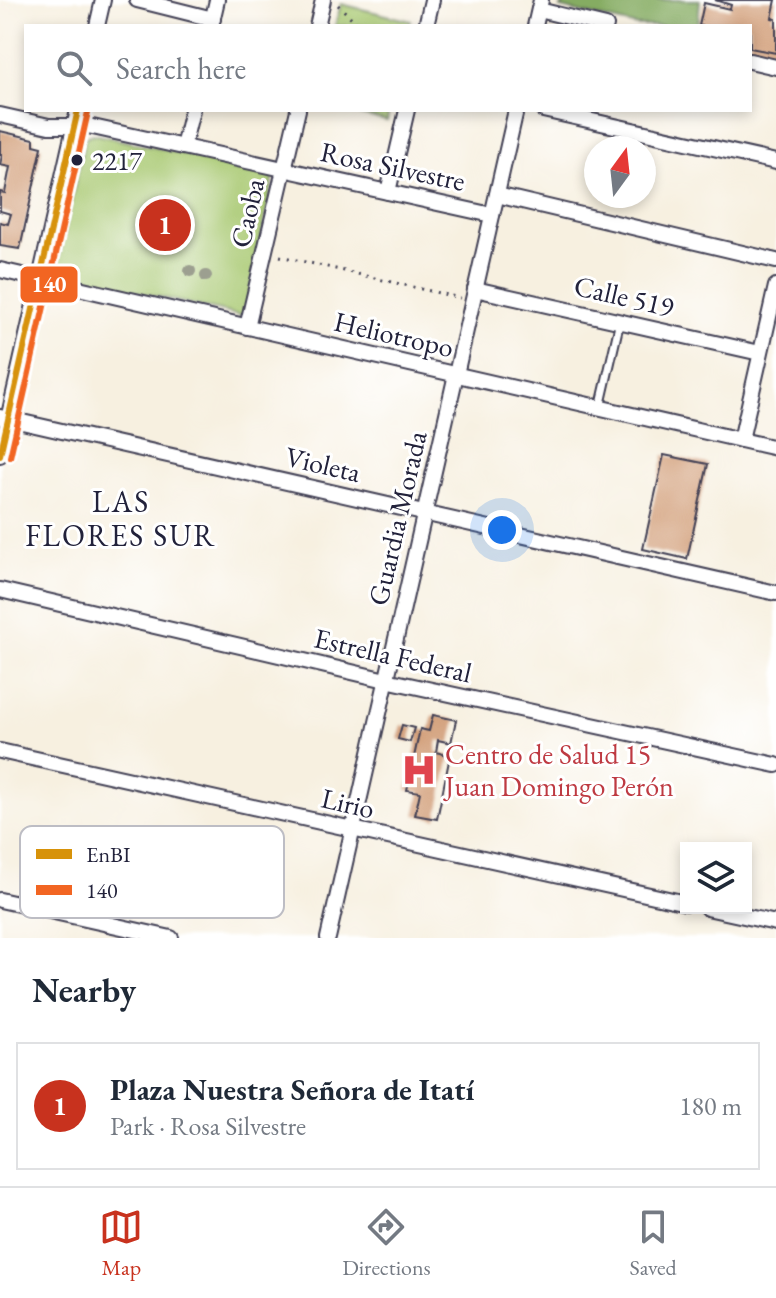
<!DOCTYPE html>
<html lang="en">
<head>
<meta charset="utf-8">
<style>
  :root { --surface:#fff; --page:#f2f2f3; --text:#1f2937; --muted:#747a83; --line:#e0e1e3; --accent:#c8321e }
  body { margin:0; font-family:"EB Garamond",serif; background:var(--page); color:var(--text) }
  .controls { position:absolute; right:24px; bottom:24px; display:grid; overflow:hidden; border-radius:0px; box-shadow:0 4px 12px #0003 }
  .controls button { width:72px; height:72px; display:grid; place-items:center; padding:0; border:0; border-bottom:2px solid var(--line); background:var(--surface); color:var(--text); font:40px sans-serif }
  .compass { position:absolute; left:584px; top:136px; width:72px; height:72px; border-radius:50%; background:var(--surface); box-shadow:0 4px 12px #0003; rotate:15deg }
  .you { position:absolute; left:502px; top:530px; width:28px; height:28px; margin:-20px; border:6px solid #fff; border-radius:50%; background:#1a73e8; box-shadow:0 0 0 12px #1a73e833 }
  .badge { display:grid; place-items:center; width:52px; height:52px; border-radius:50%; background:var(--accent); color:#fff; font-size:26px; font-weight:700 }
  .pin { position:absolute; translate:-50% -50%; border:4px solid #fff; box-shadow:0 2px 8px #0006 }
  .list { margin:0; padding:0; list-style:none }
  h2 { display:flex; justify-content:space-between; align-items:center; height:104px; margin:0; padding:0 32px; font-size:34px }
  h2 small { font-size:26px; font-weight:400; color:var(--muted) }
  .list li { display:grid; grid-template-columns:52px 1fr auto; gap:24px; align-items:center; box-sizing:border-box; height:128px; margin:0 16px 16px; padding:0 16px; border:2px solid var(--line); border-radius:0px }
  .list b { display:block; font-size:30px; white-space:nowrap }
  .list p { margin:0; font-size:26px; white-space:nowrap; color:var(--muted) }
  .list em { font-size:26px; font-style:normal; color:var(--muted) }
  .icon { flex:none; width:44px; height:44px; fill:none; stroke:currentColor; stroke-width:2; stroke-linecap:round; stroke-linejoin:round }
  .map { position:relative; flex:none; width:776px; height:938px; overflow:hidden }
  .search { position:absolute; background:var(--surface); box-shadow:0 4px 12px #0003; left:24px; right:24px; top:24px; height:88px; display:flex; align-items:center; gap:20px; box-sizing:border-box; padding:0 28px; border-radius:0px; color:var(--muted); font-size:30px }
  .sheet { height:248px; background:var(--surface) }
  nav { display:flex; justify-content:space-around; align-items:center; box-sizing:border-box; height:112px; border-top:2px solid var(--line); background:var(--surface); font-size:22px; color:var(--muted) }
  nav a { display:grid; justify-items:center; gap:4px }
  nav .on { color:var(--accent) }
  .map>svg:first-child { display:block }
  .green { fill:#a7c870; stroke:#647556; stroke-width:2 }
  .forest { fill:#85ac62; stroke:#54674e; stroke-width:2 }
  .building { fill:#d3a07c }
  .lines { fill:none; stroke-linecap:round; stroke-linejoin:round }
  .service-casing { stroke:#424154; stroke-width:11 }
  .minor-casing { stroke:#424154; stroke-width:18 }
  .path { stroke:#424154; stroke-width:3; stroke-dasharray:2 6; stroke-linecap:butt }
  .service { stroke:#fff; stroke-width:7 }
  .minor { stroke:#fff; stroke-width:14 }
  .bus-1-casing { stroke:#fff; stroke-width:12 }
  .bus-2-casing { stroke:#fff; stroke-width:12 }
  .bus-1 { stroke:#d79209; stroke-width:6 }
  .bus-2 { stroke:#f26522; stroke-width:6 }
  .tree { fill:#9c9f90 }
  .bus-dot { fill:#22223b; stroke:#fff; stroke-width:3 }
  .labels { text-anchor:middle; stroke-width:6; stroke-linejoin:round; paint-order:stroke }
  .bus-label { font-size:26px; fill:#22223b; stroke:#fff; text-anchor:start }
  .street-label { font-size:28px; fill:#22223b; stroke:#fff }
  .health-label { font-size:28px; fill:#be3a42; stroke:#fff; text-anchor:start }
  .neighbourhood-label { font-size:30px; letter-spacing:2px; fill:#22223b; stroke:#fff }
  .key { fill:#fff; stroke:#bdbdc4; stroke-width:2 }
  .key-label { font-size:22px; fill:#22223b }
  .line-badge { stroke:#fff; stroke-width:3 }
  .badge-label { font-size:22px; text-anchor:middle; font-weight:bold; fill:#fff }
</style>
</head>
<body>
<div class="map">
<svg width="776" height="938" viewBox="0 0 776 938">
  <rect width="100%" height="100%" fill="#fff"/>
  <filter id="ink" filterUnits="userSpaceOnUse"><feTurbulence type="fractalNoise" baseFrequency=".0125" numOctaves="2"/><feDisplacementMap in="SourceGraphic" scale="16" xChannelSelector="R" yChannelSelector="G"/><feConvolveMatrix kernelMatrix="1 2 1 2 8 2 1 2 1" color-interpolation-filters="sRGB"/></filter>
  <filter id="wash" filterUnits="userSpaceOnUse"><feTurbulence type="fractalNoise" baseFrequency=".006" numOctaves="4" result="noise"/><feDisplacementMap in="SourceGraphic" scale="32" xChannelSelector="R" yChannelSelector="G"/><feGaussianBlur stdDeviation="1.8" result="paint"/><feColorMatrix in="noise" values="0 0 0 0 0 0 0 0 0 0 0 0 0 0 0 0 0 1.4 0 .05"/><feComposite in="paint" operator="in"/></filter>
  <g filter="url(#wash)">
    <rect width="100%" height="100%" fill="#f7f0e0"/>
    <g class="green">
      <polygon points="341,4 411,21 410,26 335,26"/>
      <polygon points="340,110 389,110 387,121"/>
      <polygon points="93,134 270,173 274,176 245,313 241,316 56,273 84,142 87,136"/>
    </g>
    <polygon class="forest" points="567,0 700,0 698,26 637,26 561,8"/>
    <g id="blocks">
      <g class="building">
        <polygon points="715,0 776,0 772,18 776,19 776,53 750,48 750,26 699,26 704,3 730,9 731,5"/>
        <polygon points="0,131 34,139 34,145 42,147 20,249 0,246 0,222 8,224 11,214 0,211 0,192 5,193 10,167 0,165 2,155 0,155"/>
        <polygon points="664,455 708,464 687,559 643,549"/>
        <polygon points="433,715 456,720 451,743 438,740 436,752 450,756 437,819 415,815 420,792 407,790 420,729 429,731"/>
        <polygon points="402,725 414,728 410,742 398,739"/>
      </g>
    </g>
  </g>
  <g filter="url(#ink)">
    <use href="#blocks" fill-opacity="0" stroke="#424154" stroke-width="2"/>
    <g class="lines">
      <g class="service-casing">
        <polyline id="service" points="600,408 620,321"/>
      </g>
      <g class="minor-casing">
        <g id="minor">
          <polyline points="137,0 213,19"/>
          <polyline points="539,10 606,26"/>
          <polyline points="97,26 103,0"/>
          <polyline points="211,26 217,0"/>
          <polyline points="317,26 323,0"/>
          <polyline points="426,26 432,0"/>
          <polyline points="535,26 541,0"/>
          <polyline points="750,61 776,67"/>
          <polyline points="543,110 776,162"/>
          <polyline points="0,115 49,126 88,126 492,215"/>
          <polyline points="183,147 192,110"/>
          <polyline points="388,192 407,110"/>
          <polyline points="497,195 776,261"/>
          <polyline points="0,270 776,448"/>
          <polyline points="475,289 760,353"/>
          <polyline points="247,327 298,110"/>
          <polyline points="0,417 776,593"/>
          <polyline points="741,440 776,286"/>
          <polyline points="0,455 78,110"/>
          <polyline points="0,590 386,680 776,765"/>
          <polyline points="0,751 686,903"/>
          <polyline points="0,900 171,938"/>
          <polyline points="707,908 776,923"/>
          <polyline points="328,938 516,110"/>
        </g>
      </g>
      <g class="path">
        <polyline points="338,5 360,26"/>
        <polyline points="280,256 460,298"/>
      </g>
      <use href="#service" class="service"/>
      <use href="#minor" class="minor"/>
      <g class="bus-1-casing">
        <polyline id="bus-1" points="0,455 78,110"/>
      </g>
      <g class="bus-2-casing">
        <polyline id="bus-2" points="10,457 88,112"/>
      </g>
      <use href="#bus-1" class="bus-1"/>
      <use href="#bus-2" class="bus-2"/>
    </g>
    <g class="tree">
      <circle cx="190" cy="271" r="6"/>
      <circle cx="206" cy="276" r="6"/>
    </g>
  </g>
  <defs>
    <g id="hospital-bare" transform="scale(2.76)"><path d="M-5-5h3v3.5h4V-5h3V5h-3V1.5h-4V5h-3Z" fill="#e0444e" stroke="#fff" stroke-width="2.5" paint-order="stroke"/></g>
  </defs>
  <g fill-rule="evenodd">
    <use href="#hospital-bare" x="419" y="770"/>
  </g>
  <circle class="bus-dot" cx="77" cy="160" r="7"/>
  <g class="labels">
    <g class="bus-label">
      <text x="92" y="170">2217</text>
    </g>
    <g class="street-label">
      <text transform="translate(393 166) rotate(12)" y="10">Rosa Silvestre</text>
      <text transform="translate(247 213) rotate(-77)" y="10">Caoba</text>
      <text transform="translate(624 296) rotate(13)" y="10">Calle 519</text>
      <text transform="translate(394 334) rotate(13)" y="10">Heliotropo</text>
      <text transform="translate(323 464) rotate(13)" y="10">Violeta</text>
      <text transform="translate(397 518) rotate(-77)" y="10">Guardia Morada</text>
      <text transform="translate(393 655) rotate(13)" y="10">Estrella Federal</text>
      <text transform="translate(348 803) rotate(13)" y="10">Lirio</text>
    </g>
    <g class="health-label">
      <text x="445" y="764">Centro de Salud 15<tspan x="445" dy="32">Juan Domingo Perón</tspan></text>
    </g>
    <g class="neighbourhood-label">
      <text x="121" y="512">LAS<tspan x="121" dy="34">FLORES SUR</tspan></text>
    </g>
  </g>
  <rect x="20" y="826" width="264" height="92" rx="12" class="key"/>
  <rect x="36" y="849" width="36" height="10" fill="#d79209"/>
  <rect x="36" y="885" width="36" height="10" fill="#f26522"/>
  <g class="key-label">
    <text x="86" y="862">EnBI</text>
    <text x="86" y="898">140</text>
  </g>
  <rect class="line-badge" x="19" y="265" width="60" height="39" rx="8" fill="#f26522"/>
  <g class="badge-label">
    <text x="49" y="292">140</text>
  </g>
</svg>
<div class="controls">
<button><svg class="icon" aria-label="layers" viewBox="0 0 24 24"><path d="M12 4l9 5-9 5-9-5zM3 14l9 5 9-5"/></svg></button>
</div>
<svg class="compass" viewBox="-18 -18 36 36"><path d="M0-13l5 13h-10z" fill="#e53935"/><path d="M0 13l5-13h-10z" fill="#747a83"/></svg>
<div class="you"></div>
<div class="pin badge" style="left:165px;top:225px">1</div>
<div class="search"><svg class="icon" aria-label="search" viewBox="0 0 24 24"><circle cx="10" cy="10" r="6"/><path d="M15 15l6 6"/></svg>Search here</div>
</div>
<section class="sheet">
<h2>Nearby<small></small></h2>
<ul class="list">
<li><span class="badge">1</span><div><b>Plaza Nuestra Señora de Itatí</b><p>Park · Rosa Silvestre</p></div><em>180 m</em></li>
</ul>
</section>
<nav>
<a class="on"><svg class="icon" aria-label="map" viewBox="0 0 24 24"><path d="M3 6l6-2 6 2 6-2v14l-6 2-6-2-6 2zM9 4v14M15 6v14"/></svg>Map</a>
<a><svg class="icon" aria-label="directions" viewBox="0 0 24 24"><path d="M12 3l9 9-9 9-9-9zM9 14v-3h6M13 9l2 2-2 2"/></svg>Directions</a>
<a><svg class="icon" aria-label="saved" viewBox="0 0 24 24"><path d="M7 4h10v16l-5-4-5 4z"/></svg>Saved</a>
</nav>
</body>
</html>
